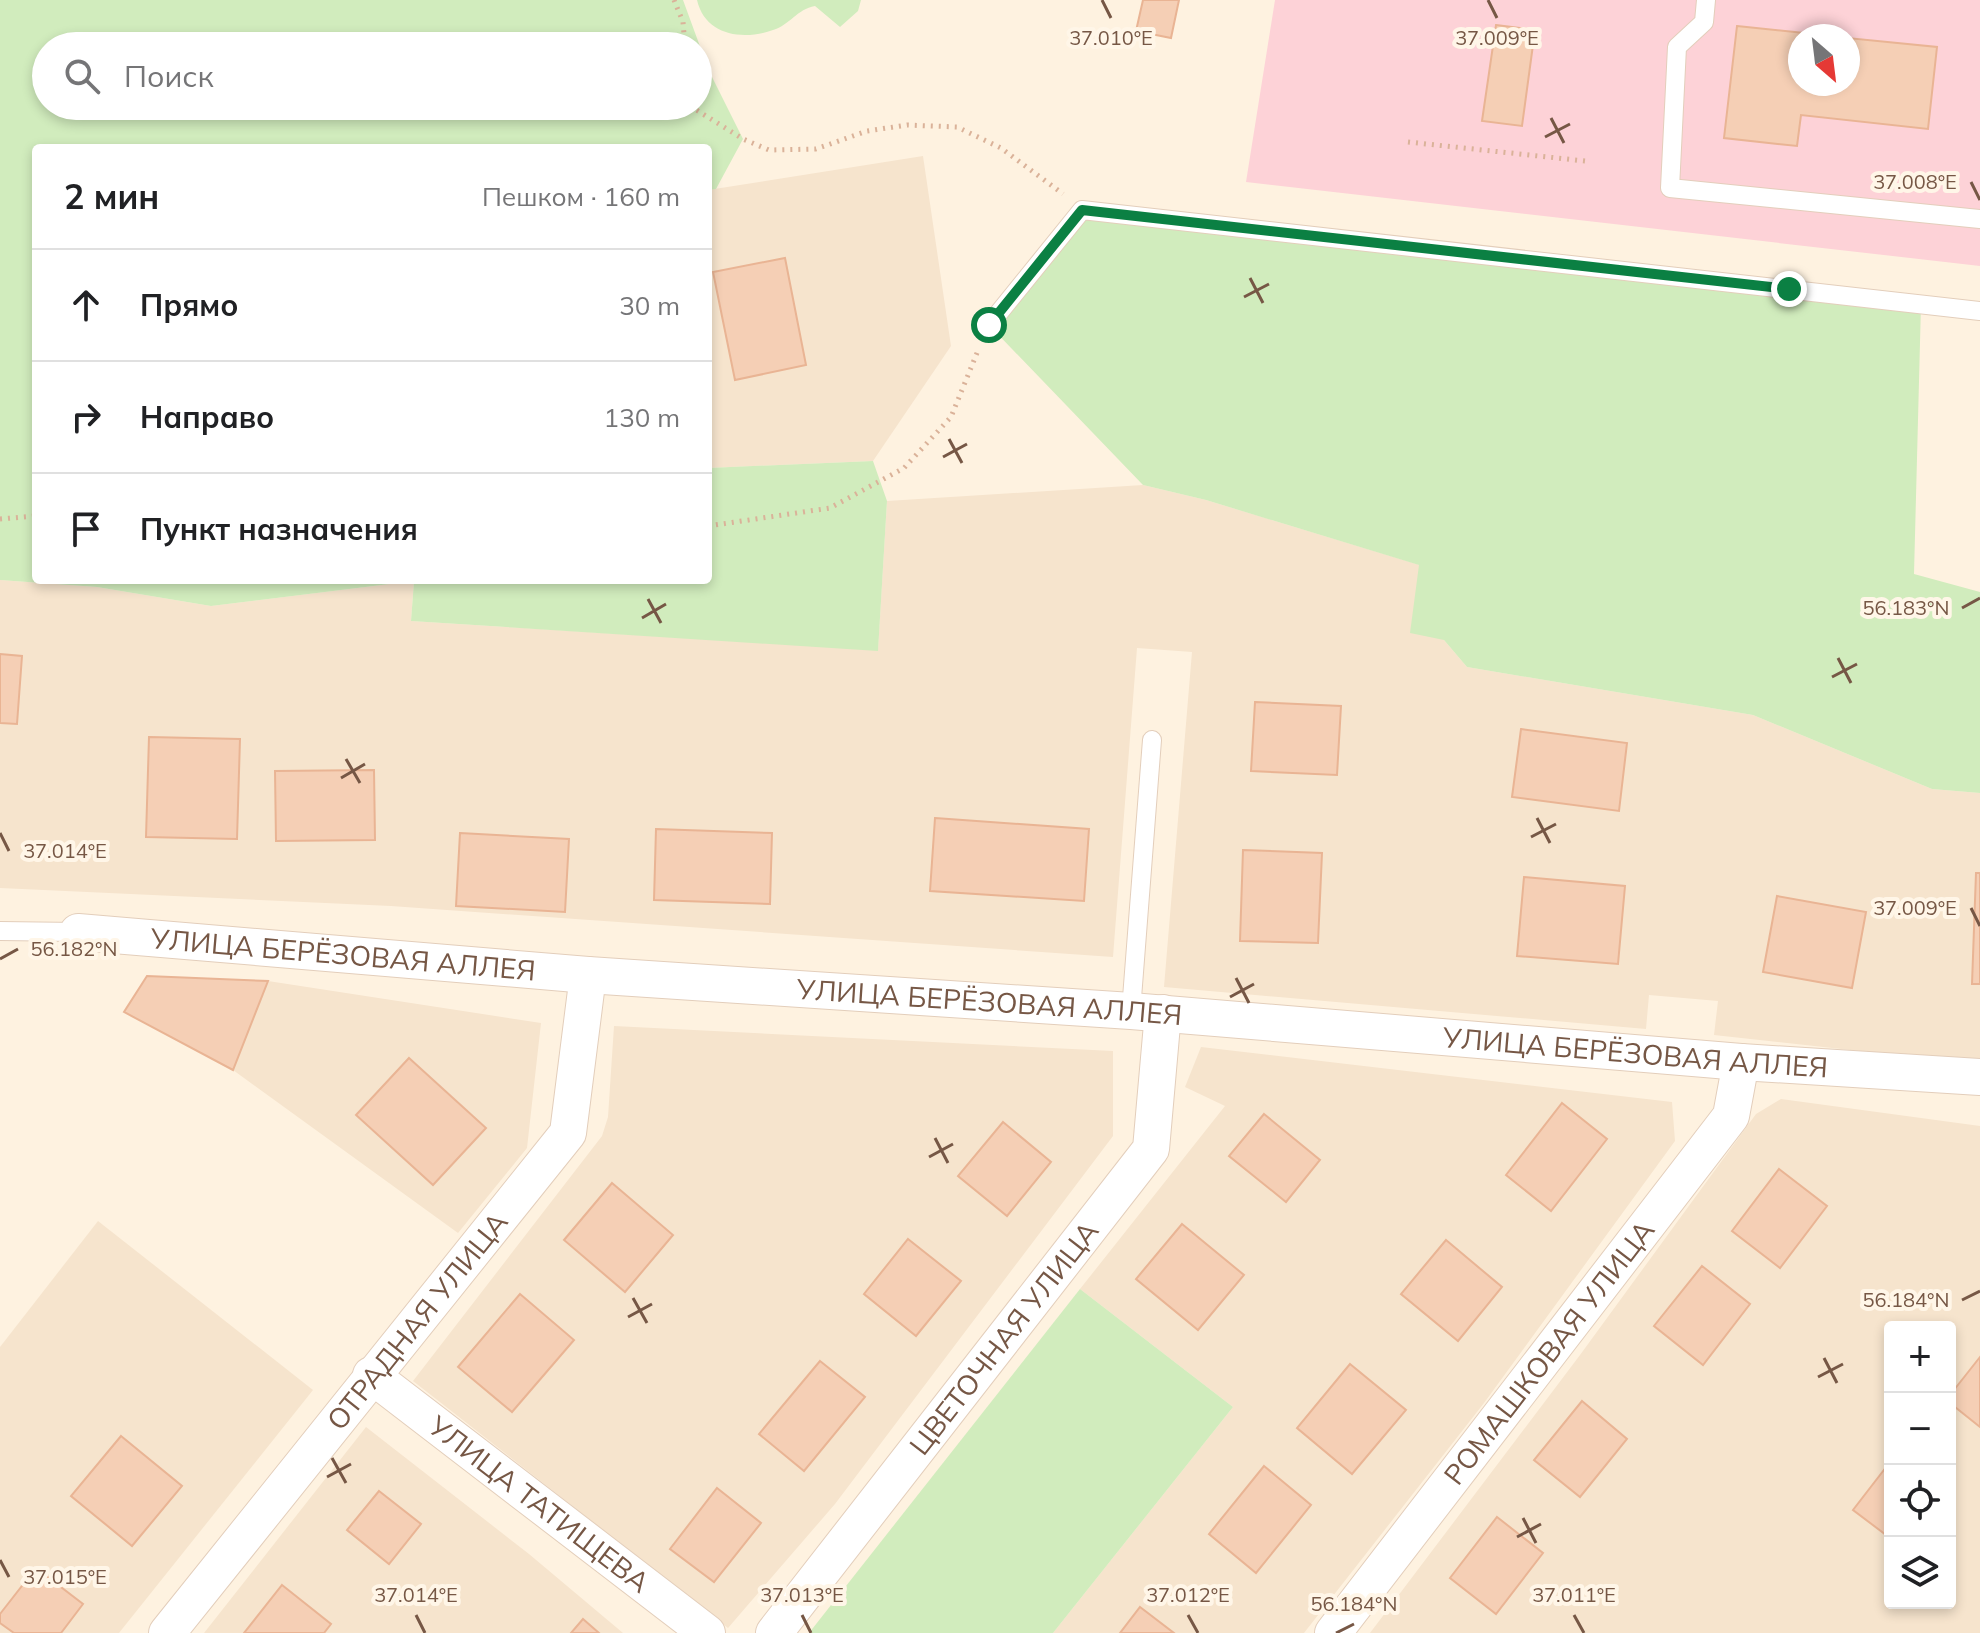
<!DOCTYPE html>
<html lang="ru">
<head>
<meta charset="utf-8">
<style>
  :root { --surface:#fff; --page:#f2f2f2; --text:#202124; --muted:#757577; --line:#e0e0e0 }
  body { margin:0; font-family:Mulish,sans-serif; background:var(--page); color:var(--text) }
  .controls { position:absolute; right:24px; bottom:24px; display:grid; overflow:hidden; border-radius:8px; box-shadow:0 4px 12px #0003 }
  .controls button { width:72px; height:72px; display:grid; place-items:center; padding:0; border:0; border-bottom:2px solid var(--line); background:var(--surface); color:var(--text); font:40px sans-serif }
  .compass { position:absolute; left:1788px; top:24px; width:72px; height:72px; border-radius:50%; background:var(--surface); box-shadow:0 4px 12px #0003; rotate:152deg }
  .stop { position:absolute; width:24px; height:24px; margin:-18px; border:6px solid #0b8043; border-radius:50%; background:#fff }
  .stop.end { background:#0b8043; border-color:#fff; box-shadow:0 2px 8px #0008 }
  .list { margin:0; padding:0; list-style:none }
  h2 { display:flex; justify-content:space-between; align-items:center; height:104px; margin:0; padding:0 32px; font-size:34px }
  h2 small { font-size:26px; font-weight:400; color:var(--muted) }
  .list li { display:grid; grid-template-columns:52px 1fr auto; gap:24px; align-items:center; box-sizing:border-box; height:112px; padding:0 32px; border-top:2px solid var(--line) }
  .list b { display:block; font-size:30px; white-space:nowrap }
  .list em { font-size:26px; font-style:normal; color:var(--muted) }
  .icon { flex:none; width:44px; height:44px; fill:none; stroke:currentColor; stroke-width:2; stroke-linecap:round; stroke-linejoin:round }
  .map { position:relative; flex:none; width:1980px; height:1633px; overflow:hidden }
  .search { position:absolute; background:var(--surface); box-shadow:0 4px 12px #0003; left:32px; top:32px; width:680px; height:88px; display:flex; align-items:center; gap:20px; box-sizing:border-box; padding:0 28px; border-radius:44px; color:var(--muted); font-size:30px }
  .panel { position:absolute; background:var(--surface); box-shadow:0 4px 12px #0003; left:32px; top:144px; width:680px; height:440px; border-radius:8px }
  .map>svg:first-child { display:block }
  .residential { fill:#f6e4cd; fill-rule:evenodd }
  .medical { fill:#fdd2d7; fill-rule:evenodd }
  .green { fill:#d1ecbd; fill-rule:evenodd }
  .building { fill:#f5cfb5; stroke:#e9b494; stroke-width:2 }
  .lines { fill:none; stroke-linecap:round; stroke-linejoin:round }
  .lane-casing { stroke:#e3cebb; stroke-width:20 }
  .street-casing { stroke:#e3cebb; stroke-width:38 }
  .path { stroke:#dab299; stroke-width:5; stroke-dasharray:2 6; stroke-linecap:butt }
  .lane { stroke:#fff; stroke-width:18 }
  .street { stroke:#fff; stroke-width:36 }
  .route { stroke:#0b8043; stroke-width:10 }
  .ticks { fill:none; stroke:#765745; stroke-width:3 }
  .labels { text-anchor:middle; stroke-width:8; stroke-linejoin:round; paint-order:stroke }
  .street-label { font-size:28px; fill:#765745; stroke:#fff6e8 }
  .ticks-label { font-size:20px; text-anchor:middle; fill:#765745; stroke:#fff6e8; stroke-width:8; stroke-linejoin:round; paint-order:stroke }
</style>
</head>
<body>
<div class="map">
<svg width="1980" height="1633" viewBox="0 0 1980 1633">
  <rect width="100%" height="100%" fill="#fef2e0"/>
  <g class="residential">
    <polygon points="923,156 951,346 873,461 708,468 708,190"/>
    <polygon points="1143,485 1206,500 1420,565 1444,640 1467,667 1753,715 1932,789 1980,793 1980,1061 1914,1057 1714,1035 1718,1001 1649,995 1646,1029 1164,987 1192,652 1137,648 1113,957 391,906 0,888 0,580 97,587 211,606 414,581 411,621 878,650 887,501"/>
    <polygon points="147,976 268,981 541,1023 527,1148 458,1233 233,1070 124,1012"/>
    <polygon points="614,1026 1113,1051 1113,1136 835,1504 728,1628 413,1381 602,1136 608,1117"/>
    <polygon points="1201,1047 1672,1102 1675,1141 1484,1403 1304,1633 1053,1633 1233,1407 1080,1289 1225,1106 1185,1087"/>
    <path d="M1781,1099L1980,1126V1633H1370L1580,1355L1756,1114ZM1890,1327H1950V1603H1890Z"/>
    <polygon points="98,1221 313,1390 119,1633 0,1633 0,1347"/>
    <polygon points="366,1427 529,1554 623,1633 204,1633"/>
  </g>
  <path class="medical" d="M1275,0H1980V266L1246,182ZM1800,36H1848V84H1800Z"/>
  <g class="green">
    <path d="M0,0H683L709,71L743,139L716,189L708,190V148H36V580H708V468L873,461L887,501L878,651L411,621L414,581L211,606L97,587L0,580ZM698,46V106H46V46Z"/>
    <path d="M697,0H861L858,11L840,27L815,6C797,9 790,25 773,30C742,41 705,35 697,0Z"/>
    <polygon points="1082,210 1921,304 1914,574 1980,592 1980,793 1932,789 1753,715 1467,667 1444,640 1410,633 1419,565 1206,500 1143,485 989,325"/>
    <polygon points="1080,1289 1233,1407 1053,1633 809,1633"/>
  </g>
  <g class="building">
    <polygon points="1143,0 1179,0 1171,38 1136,31"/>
    <polygon points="1496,25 1535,30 1522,126 1482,121"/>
    <polygon points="1737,26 1833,36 1800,36 1800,84 1848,84 1848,38 1937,47 1928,129 1801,115 1797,146 1724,138"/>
    <polygon points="785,258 806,365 735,380 713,272"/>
    <polygon points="0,654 22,656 17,724 0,723"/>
    <polygon points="1255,702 1341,706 1337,775 1251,771"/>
    <polygon points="1521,729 1627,743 1619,811 1512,797"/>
    <polygon points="149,737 240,739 237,839 146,837"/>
    <polygon points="374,770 375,840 276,841 275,771"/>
    <polygon points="935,818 1089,829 1084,901 930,891"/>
    <polygon points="656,829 772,833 770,904 654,900"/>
    <polygon points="460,833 569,839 565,912 456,906"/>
    <polygon points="1243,850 1322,853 1318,943 1240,941"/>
    <polygon points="1976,873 1980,873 1980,984 1972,984"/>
    <polygon points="1524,877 1625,886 1618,964 1517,956"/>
    <polygon points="1777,896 1866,912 1852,988 1763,972"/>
    <polygon points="147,976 268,981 233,1070 124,1012"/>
    <polygon points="409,1058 486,1128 433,1185 356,1115"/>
    <polygon points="1562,1103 1607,1139 1551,1211 1506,1175"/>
    <polygon points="1264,1114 1320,1160 1286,1202 1229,1156"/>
    <polygon points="1003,1122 1051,1162 1007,1216 958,1176"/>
    <polygon points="1779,1169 1827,1206 1780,1268 1732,1231"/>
    <polygon points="612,1183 673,1235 625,1292 564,1240"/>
    <polygon points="1182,1224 1244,1275 1198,1330 1136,1279"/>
    <polygon points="908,1239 961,1281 916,1336 864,1294"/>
    <polygon points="1446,1240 1502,1287 1458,1341 1401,1294"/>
    <polygon points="1702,1266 1750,1304 1703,1365 1654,1326"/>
    <polygon points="520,1294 574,1340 512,1412 458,1367"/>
    <polygon points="1980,1357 1980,1427 1950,1403 1950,1395"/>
    <polygon points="820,1361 865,1397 804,1471 759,1434"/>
    <polygon points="1350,1364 1406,1410 1352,1474 1297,1428"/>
    <polygon points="1582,1401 1627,1439 1580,1497 1534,1460"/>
    <polygon points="121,1436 182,1486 132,1546 71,1496"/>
    <polygon points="1264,1466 1311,1505 1256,1573 1209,1534"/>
    <polygon points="1887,1466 1890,1469 1890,1538 1853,1510"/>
    <polygon points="717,1488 761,1523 714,1582 670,1549"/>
    <polygon points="379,1491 421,1524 389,1564 347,1530"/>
    <polygon points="1497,1517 1543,1553 1496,1614 1450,1578"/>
    <polygon points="36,1568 83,1604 61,1633 14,1633 0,1623 0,1614"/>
    <polygon points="282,1585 331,1624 324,1633 244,1633"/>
    <polygon points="1140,1607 1174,1633 1120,1633"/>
    <polygon points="583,1619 599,1633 571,1633"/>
  </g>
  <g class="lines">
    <g class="lane-casing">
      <g id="lane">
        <polyline points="1706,0 1704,22 1677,47 1670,188 1980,219"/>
        <polyline points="989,325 1082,210 1980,311"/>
        <polyline points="0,931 78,932"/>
        <polyline points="1131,1011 1152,740"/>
      </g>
    </g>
    <g class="street-casing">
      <g id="street">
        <path id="s1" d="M78,932L588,975L1131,1011L1741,1062L1980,1077"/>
        <path id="s2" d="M371,1375L707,1633"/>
        <path id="s3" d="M167,1633L568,1133L588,975"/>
        <path id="s4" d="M774,1633L1151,1149L1163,1013"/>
        <path id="s5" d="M1333,1633L1731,1116L1741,1062"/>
      </g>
    </g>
    <g class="path">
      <polyline points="674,0 683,22 685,46"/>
      <polyline points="690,106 743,139 769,150 816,149 867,131 907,125 957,127 1001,148 1063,194"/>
      <polyline points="1408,142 1585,161"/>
      <polyline points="0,519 36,516"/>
      <polyline points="708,526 830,508 904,468 951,417 979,348"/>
    </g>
    <use href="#lane" class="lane"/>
    <use href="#street" class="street"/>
  </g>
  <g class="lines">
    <polyline class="route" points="989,325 1082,210 1789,289"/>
  </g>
  <path class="ticks" d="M1102,0L1111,18M1488,0L1497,18M1551,118L1564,143M1545,137L1570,124M1971,182L1980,200M1250,278L1263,303M1244,297L1269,284M949,439L962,463M943,457L967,444M648,599L661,623M1962,608L1980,598M642,618L666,604M1838,658L1851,683M1832,677L1857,664M346,759L360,783M341,778L365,764M1537,818L1550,843M0,833L9,851M1531,837L1556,824M1971,908L1980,926M0,959L18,949M1236,978L1249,1003M1230,997L1254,984M935,1138L948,1163M929,1157L953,1144M633,1298L647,1323M1962,1300L1980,1291M628,1317L652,1304M1824,1358L1837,1383M1818,1377L1843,1364M332,1458L346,1483M327,1477L351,1464M1523,1518L1536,1543M1517,1537L1541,1524M0,1560L9,1577M416,1615L425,1633M802,1615L811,1633M1188,1615L1198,1633M1574,1615L1584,1633M1336,1633L1354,1624"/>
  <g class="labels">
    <g class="street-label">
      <text dy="10" stroke="none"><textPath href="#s1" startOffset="266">УЛИЦА БЕРЁЗОВАЯ АЛЛЕЯ</textPath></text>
      <text dy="10" stroke="none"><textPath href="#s1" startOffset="914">УЛИЦА БЕРЁЗОВАЯ АЛЛЕЯ</textPath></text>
      <text dy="10" stroke="none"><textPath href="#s1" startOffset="1562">УЛИЦА БЕРЁЗОВАЯ АЛЛЕЯ</textPath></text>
      <text dy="10" stroke="none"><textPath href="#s3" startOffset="400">ОТРАДНАЯ УЛИЦА</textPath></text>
      <text dy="10" stroke="none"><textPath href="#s4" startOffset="374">ЦВЕТОЧНАЯ УЛИЦА</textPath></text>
      <text dy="10" stroke="none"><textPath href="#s5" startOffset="354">РОМАШКОВАЯ УЛИЦА</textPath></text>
      <text dy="10" stroke="none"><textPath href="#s2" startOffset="212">УЛИЦА ТАТИЩЕВА</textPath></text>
    </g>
  </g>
  <g class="ticks-label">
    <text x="1111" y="45">37.010°E</text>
    <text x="1497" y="45">37.009°E</text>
    <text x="1915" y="189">37.008°E</text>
    <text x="1906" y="615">56.183°N</text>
    <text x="65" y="858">37.014°E</text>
    <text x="1915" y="915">37.009°E</text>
    <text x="74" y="956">56.182°N</text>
    <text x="1906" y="1307">56.184°N</text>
    <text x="65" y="1584">37.015°E</text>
    <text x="416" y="1602">37.014°E</text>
    <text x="802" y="1602">37.013°E</text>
    <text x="1188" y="1602">37.012°E</text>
    <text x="1574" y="1602">37.011°E</text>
    <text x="1354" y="1611">56.184°N</text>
  </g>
</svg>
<div class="controls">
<button>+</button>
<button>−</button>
<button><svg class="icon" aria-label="locate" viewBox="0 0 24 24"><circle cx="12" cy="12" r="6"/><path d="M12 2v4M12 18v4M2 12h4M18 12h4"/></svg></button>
<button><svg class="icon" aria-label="layers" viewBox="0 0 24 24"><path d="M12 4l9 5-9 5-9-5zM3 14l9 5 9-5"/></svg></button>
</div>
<svg class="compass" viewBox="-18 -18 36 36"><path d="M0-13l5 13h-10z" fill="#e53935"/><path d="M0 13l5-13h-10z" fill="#757577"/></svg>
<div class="stop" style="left:989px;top:325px"></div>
<div class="stop end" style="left:1789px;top:289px"></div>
<div class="search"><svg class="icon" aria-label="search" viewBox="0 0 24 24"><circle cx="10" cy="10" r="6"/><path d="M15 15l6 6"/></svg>Поиск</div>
<section class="panel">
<h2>2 мин<small>Пешком · 160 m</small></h2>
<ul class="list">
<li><svg class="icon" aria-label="ahead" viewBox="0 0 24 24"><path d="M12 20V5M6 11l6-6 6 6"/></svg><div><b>Прямо</b></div><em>30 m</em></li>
<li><svg class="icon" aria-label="right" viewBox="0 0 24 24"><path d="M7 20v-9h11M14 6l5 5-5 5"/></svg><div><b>Направо</b></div><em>130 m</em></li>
<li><svg class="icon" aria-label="arrive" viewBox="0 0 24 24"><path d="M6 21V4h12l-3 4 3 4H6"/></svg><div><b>Пункт назначения</b></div></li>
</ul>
</section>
</div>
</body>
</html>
